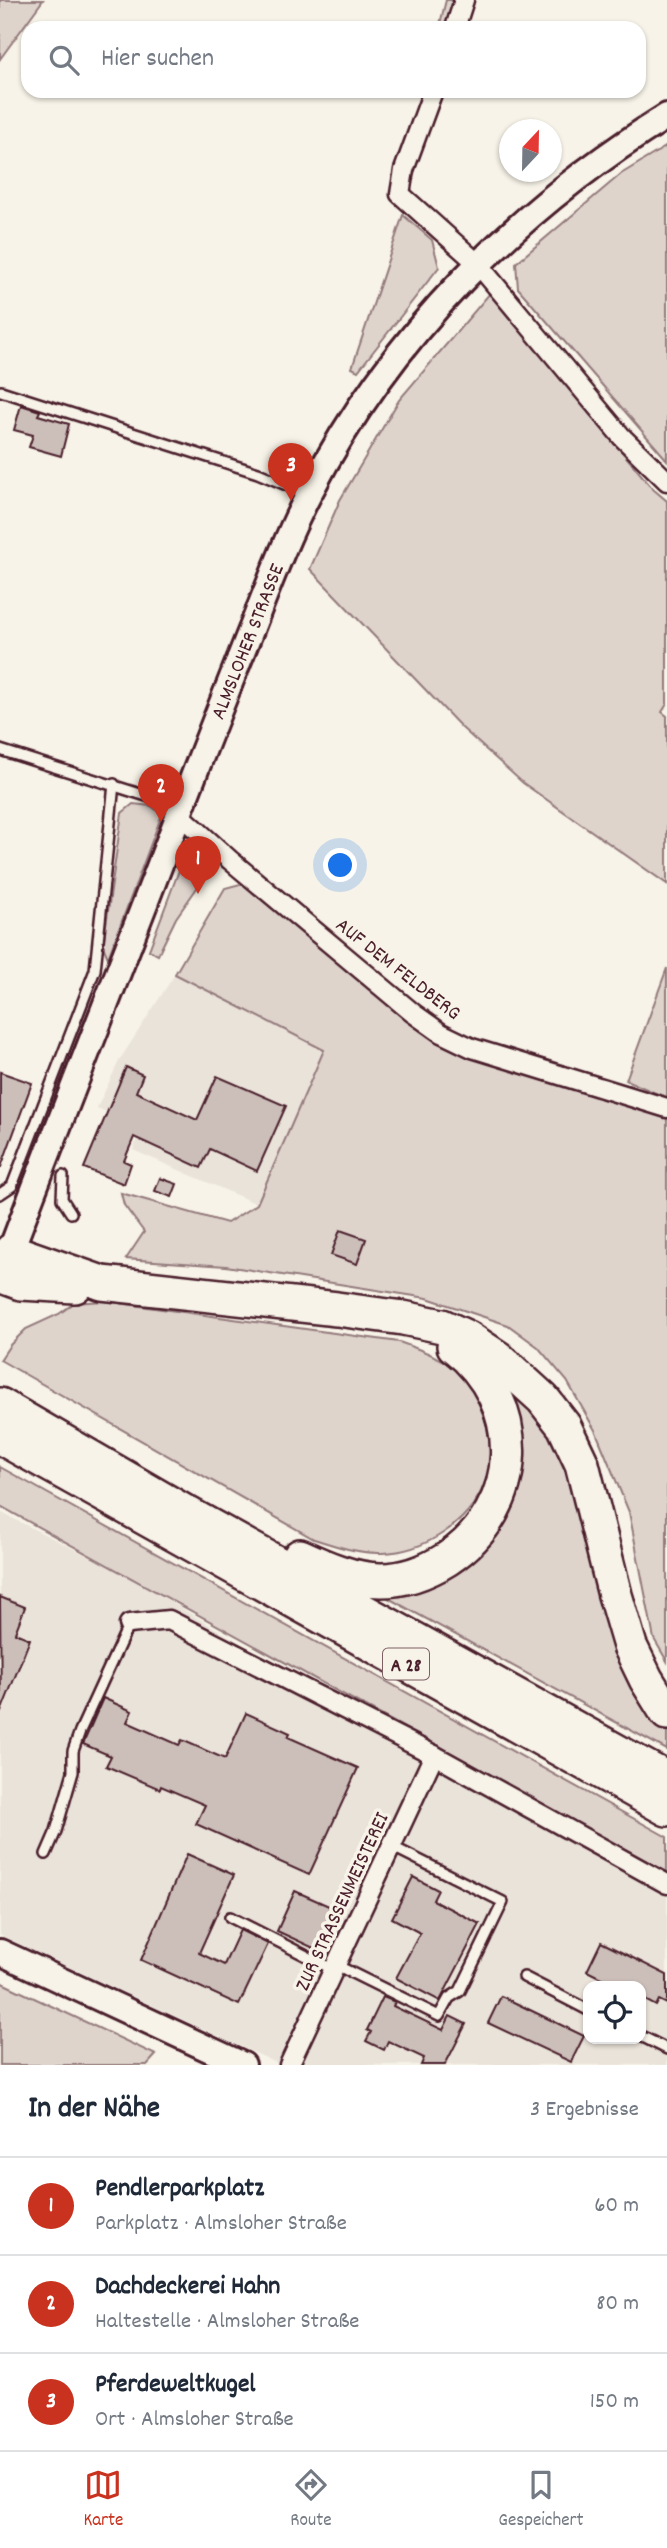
<!DOCTYPE html>
<html lang="de">
<head>
<meta charset="utf-8">
<style>
  :root { --surface:#fff; --page:#f2f2f3; --text:#1f2937; --muted:#747a83; --line:#e0e1e3; --accent:#c8321e }
  body { margin:0; font-family:Dekko,sans-serif; background:var(--page); color:var(--text) }
  .controls { position:absolute; right:21px; bottom:21px; display:grid; overflow:hidden; border-radius:14px; box-shadow:0 2px 5px #0004 }
  .controls button { width:63px; height:63px; display:grid; place-items:center; padding:0; border:0; border-bottom:2px solid var(--line); background:var(--surface); color:var(--text); font:35px sans-serif }
  .compass { position:absolute; left:499px; top:119px; width:63px; height:63px; border-radius:50%; background:var(--surface); box-shadow:0 2px 5px #0004; rotate:22deg }
  .you { position:absolute; left:341px; top:866px; width:24px; height:24px; margin:-18px; border:5px solid #fff; border-radius:50%; background:#1a73e8; box-shadow:0 0 0 10px #1a73e833 }
  .badge { display:grid; place-items:center; width:46px; height:46px; border-radius:50%; background:var(--accent); color:#fff; font-size:23px; font-weight:700 }
  .pin { position:absolute; translate:-50% -58px; filter:drop-shadow(0 2px 4px #0008) }
  .pin::after { content:''; position:absolute; top:37px; width:24px; height:21px; background:inherit; clip-path:polygon(0 0,100% 0,50% 100%) }
  .list { margin:0; padding:0; list-style:none }
  h2 { display:flex; justify-content:space-between; align-items:center; height:91px; margin:0; padding:0 28px; font-size:30px }
  h2 small { font-size:23px; font-weight:400; color:var(--muted) }
  .list li { display:grid; grid-template-columns:46px 1fr auto; gap:21px; align-items:center; box-sizing:border-box; height:98px; padding:0 28px; border-top:2px solid var(--line) }
  .list b { display:block; font-size:26px; white-space:nowrap }
  .list p { margin:0; font-size:23px; white-space:nowrap; color:var(--muted) }
  .list em { font-size:23px; font-style:normal; color:var(--muted) }
  .icon { flex:none; width:38px; height:38px; fill:none; stroke:currentColor; stroke-width:2; stroke-linecap:round; stroke-linejoin:round }
  .map { position:relative; flex:none; width:667px; height:2065px; overflow:hidden }
  .search { position:absolute; background:var(--surface); box-shadow:0 2px 5px #0004; left:21px; right:21px; top:21px; height:77px; display:flex; align-items:center; gap:18px; box-sizing:border-box; padding:0 24px; border-radius:21px; color:var(--muted); font-size:26px }
  .sheet { height:385px; background:var(--surface) }
  nav { display:flex; justify-content:space-around; align-items:center; box-sizing:border-box; height:98px; border-top:2px solid var(--line); background:var(--surface); font-size:19px; color:var(--muted) }
  nav a { display:grid; justify-items:center; gap:4px }
  nav .on { color:var(--accent) }
  .map>svg:first-child { display:block }
  .built { fill:#eae3da; fill-rule:evenodd }
  .green { fill:#ded4cc; stroke:#947a7c; stroke-width:2 }
  .building { fill:#ccbfb9; stroke:#4a1f2b; stroke-width:2 }
  .lines { fill:none; stroke-linecap:round; stroke-linejoin:round }
  .lane-casing { stroke:#4a1f2b; stroke-width:14 }
  .street-casing { stroke:#4a1f2b; stroke-width:23 }
  .secondary-casing { stroke:#4a1f2b; stroke-width:30 }
  .highway-casing { stroke:#4a1f2b; stroke-width:38 }
  .lane { stroke:#f7f3e8; stroke-width:9 }
  .street { stroke:#f7f3e8; stroke-width:18 }
  .secondary { stroke:#f7f3e8; stroke-width:24 }
  .highway { stroke:#f7f3e8; stroke-width:33 }
  .labels { text-anchor:middle; stroke-width:7; stroke-linejoin:round; paint-order:stroke }
  .shield { fill:#f7f3e8; stroke:#7e5f64; stroke-width:2 }
  .shield-label { font-size:19px; font-weight:bold; fill:#4a1f2b }
  .street-label { font-size:21px; fill:#4a1f2b; stroke:#f7f3e8 }
</style>
</head>
<body>
<div class="map">
<svg width="667" height="2065" viewBox="0 0 667 2065">
  <rect width="100%" height="100%" fill="#f7f3e8"/>
  <filter id="ink" filterUnits="userSpaceOnUse"><feTurbulence type="fractalNoise" baseFrequency=".0143" numOctaves="2"/><feDisplacementMap in="SourceGraphic" scale="14" xChannelSelector="R" yChannelSelector="G"/><feConvolveMatrix kernelMatrix="1 2 1 2 8 2 1 2 1" color-interpolation-filters="sRGB"/></filter>
  <g filter="url(#ink)">
    <g class="built">
      <polygon points="175,974 325,1050 257,1204 133,1150 141,1126 97,1108 119,1061"/>
      <path d="M0,1512L124,1574L282,1668L667,1878V2065H281L0,1935ZM588,1986H641V2039H588Z"/>
    </g>
    <g class="green">
      <polygon points="0,0 43,0 0,59"/>
      <polygon points="446,0 470,0 445,28 439,28"/>
      <polygon points="667,146 667,460 518,288 516,263 621,174"/>
      <polygon points="403,215 432,240 439,267 358,371 352,368"/>
      <polygon points="490,293 653,489 667,501 667,704 662,712 667,716 667,884 523,783 462,728 310,569 340,500 399,400"/>
      <polygon points="133,804 151,806 162,814 108,958 103,946 122,813"/>
      <polygon points="191,850 202,851 213,865 176,918 158,955 149,950 184,857"/>
      <path d="M244,883L253,886L435,1038C473,1061 515,1071 558,1083C595,1093 631,1104 667,1118V1661L654,1639L629,1512L596,1432L567,1381L538,1347L508,1325L427,1298L226,1266L126,1259L144,1232L124,1205L121,1193L227,1223L257,1204L324,1050L175,974L225,888Z"/>
      <polygon points="667,968 667,1098 626,1080"/>
      <path d="M104,1301L399,1342C422,1350 447,1359 464,1378C486,1404 498,1452 484,1485C468,1524 424,1552 382,1553C358,1554 337,1546 314,1539L0,1360L10,1345L26,1329L59,1314L74,1303Z"/>
      <path d="M504,1375L555,1430L667,1726V1750L368,1587H411L521,1463C524,1430 515,1406 504,1375Z"/>
      <polygon points="0,1467 667,1837 667,1872 0,1506"/>
      <polygon points="0,1982 156,2055 147,2065 0,2065"/>
    </g>
    <g class="building">
      <polygon points="21,405 40,411 38,415 69,424 61,456 29,447 33,435 14,430"/>
      <polygon points="126,1067 143,1075 136,1092 197,1120 217,1076 286,1106 257,1171 210,1149 201,1168 134,1137 124,1161 131,1164 124,1184 84,1168"/>
      <polygon points="0,1072 32,1083 1,1167 0,1167"/>
      <polygon points="160,1178 177,1184 172,1197 155,1191"/>
      <polygon points="340,1230 366,1239 357,1264 331,1255"/>
      <polygon points="0,1597 25,1607 15,1633 30,1639 1,1712"/>
      <polygon points="103,1698 132,1711 127,1722 179,1745 182,1740 225,1759 246,1713 290,1733 288,1737 358,1768 309,1875 196,1824 205,1805 161,1786 160,1789 106,1766 111,1756 83,1744"/>
      <polygon points="187,1854 234,1875 199,1953 224,1965 240,1930 268,1944 239,2005 141,1960"/>
      <polygon points="413,1877 438,1890 433,1900 480,1924 440,2001 396,1978 420,1933 392,1918"/>
      <polygon points="295,1891 338,1910 320,1951 277,1931"/>
      <polygon points="601,1942 667,1975 667,2004 659,2000 656,2006 641,1998 641,1986 617,1986 587,1971"/>
      <polygon points="501,1996 584,2036 571,2062 488,2023"/>
      <polygon points="383,1997 395,2002 393,2006 443,2030 450,2016 466,2024 445,2065 421,2065 424,2058 388,2041 384,2050 366,2041 371,2032 367,2030"/>
    </g>
    <g class="lines">
      <g class="lane-casing">
        <g id="lane">
          <polyline points="1,391 258,473 308,494"/>
          <polyline points="0,750 156,799 177,813"/>
          <polyline points="63,1176 62,1199 71,1213"/>
          <polyline points="0,1194 12,1186 95,970 114,784"/>
          <polyline points="46,1854 56,1831 73,1772 73,1751 80,1731 129,1624"/>
          <polyline points="230,1917 334,1970"/>
          <polyline points="336,1965 439,2016 449,1998 460,1991 503,1902 391,1846"/>
          <polyline points="524,1977 588,2010"/>
          <polyline points="641,2036 667,2049"/>
        </g>
      </g>
      <g class="street-casing">
        <g id="street">
          <polyline points="455,28 464,0"/>
          <polyline points="433,91 404,170 400,194 477,263 622,437 667,481"/>
          <polyline points="178,813 230,860 413,1013 441,1033 472,1048 667,1108"/>
          <polyline points="129,1624 169,1620 434,1755 667,1884"/>
          <polyline points="289,2065 434,1755"/>
        </g>
      </g>
      <g class="secondary-casing">
        <g id="secondary">
          <path id="s1" d="M5,1266C59,1121 117,978 172,833C197,765 224,698 251,630C269,584 287,536 310,492C391,335 517,209 667,116"/>
          <polyline points="0,1952 243,2065"/>
        </g>
      </g>
      <g class="highway-casing">
        <g id="highway">
          <polyline points="11,1251 102,1283 337,1309 403,1318 442,1326 468,1338 498,1358 543,1399 564,1426 582,1464 615,1595 630,1646 646,1679 667,1713"/>
          <polyline points="2,1276 21,1283 75,1286"/>
          <polyline points="0,1405 183,1511 667,1779"/>
          <polyline points="0,1437 667,1809"/>
          <path d="M300,1556C324,1567 353,1580 381,1580C404,1580 428,1571 447,1559C525,1508 528,1403 454,1346"/>
        </g>
      </g>
      <use href="#lane" class="lane"/>
      <use href="#street" class="street"/>
      <use href="#secondary" class="secondary"/>
      <use href="#highway" class="highway"/>
    </g>
  </g>
  <g class="labels">
    <rect class="shield" x="383" y="1648.5" width="46" height="31" rx="5"/>
    <g class="shield-label">
      <text x="406" y="1671">A 28</text>
    </g>
    <g class="street-label">
      <text dy="7" stroke="none"><textPath href="#s1" startOffset="670">ALMSLOHER STRASSE</textPath></text>
      <text transform="translate(399 968) rotate(38)" y="7">AUF DEM FELDBERG</text>
      <text transform="translate(341 1901) rotate(-65)" y="7">ZUR STRASSENMEISTEREI</text>
    </g>
  </g>
</svg>
<div class="controls">
<button><svg class="icon" aria-label="locate" viewBox="0 0 24 24"><circle cx="12" cy="12" r="6"/><path d="M12 2v4M12 18v4M2 12h4M18 12h4"/></svg></button>
</div>
<svg class="compass" viewBox="-18 -18 36 36"><path d="M0-13l5 13h-10z" fill="#e53935"/><path d="M0 13l5-13h-10z" fill="#747a83"/></svg>
<div class="you"></div>
<div class="pin badge" style="left:198px;top:894px">1</div>
<div class="pin badge" style="left:161px;top:822px">2</div>
<div class="pin badge" style="left:291px;top:501px">3</div>
<div class="search"><svg class="icon" aria-label="search" viewBox="0 0 24 24"><circle cx="10" cy="10" r="6"/><path d="M15 15l6 6"/></svg>Hier suchen</div>
</div>
<section class="sheet">
<h2>In der Nähe<small>3 Ergebnisse</small></h2>
<ul class="list">
<li><span class="badge">1</span><div><b>Pendlerparkplatz</b><p>Parkplatz · Almsloher Straße</p></div><em>60 m</em></li>
<li><span class="badge">2</span><div><b>Dachdeckerei Hahn</b><p>Haltestelle · Almsloher Straße</p></div><em>80 m</em></li>
<li><span class="badge">3</span><div><b>Pferdeweltkugel</b><p>Ort · Almsloher Straße</p></div><em>150 m</em></li>
</ul>
</section>
<nav>
<a class="on"><svg class="icon" aria-label="map" viewBox="0 0 24 24"><path d="M3 6l6-2 6 2 6-2v14l-6 2-6-2-6 2zM9 4v14M15 6v14"/></svg>Karte</a>
<a><svg class="icon" aria-label="directions" viewBox="0 0 24 24"><path d="M12 3l9 9-9 9-9-9zM9 14v-3h6M13 9l2 2-2 2"/></svg>Route</a>
<a><svg class="icon" aria-label="saved" viewBox="0 0 24 24"><path d="M7 4h10v16l-5-4-5 4z"/></svg>Gespeichert</a>
</nav>
</body>
</html>
